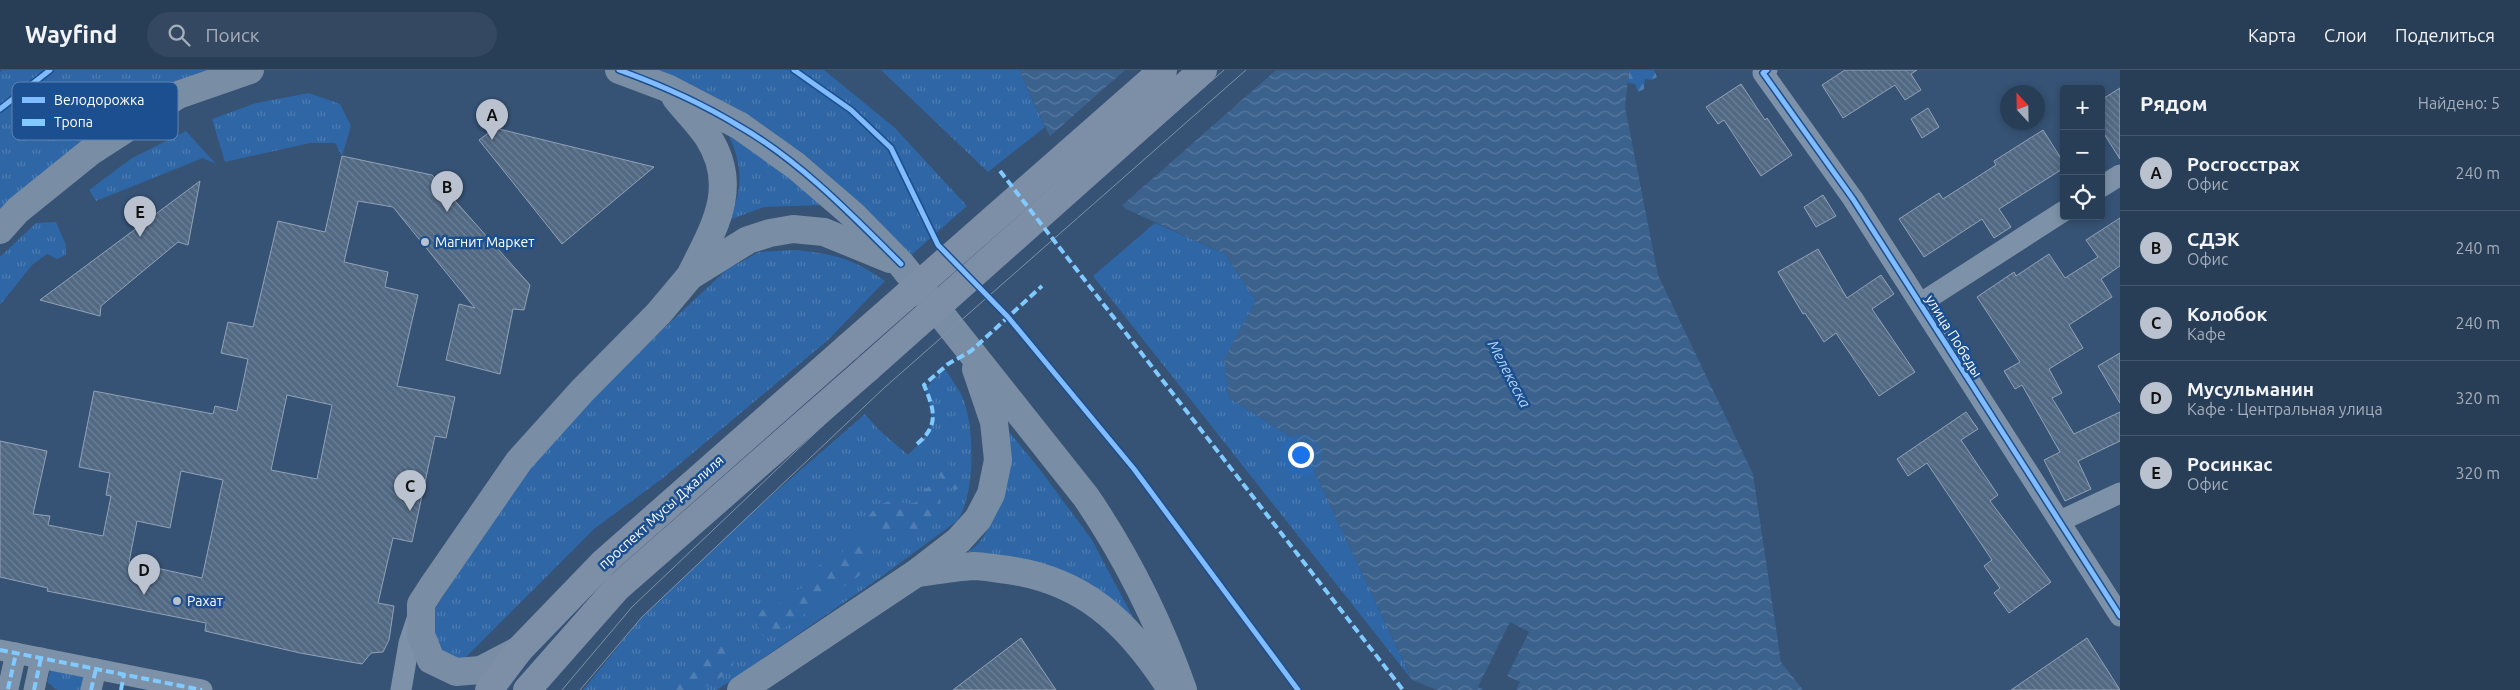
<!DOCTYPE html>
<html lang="ru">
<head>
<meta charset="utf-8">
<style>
  :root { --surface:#283e57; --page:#344961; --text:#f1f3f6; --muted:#a5aeba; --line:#44576d; --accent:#b9c2ce }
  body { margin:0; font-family:Ubuntu,sans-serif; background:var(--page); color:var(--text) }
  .controls { position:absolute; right:15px; top:15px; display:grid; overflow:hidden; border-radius:5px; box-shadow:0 2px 8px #0003 }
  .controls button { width:45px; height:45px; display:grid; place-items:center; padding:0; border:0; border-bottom:1px solid var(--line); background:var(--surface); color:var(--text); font:25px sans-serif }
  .compass { position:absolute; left:2000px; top:15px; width:45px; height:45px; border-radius:50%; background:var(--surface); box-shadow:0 2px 8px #0003; rotate:338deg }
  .you { position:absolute; left:1300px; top:384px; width:18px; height:18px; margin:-12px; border:4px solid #fff; border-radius:50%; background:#1a73e8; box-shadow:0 0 0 8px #1a73e833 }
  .badge { display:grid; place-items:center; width:32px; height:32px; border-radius:50%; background:var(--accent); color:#111; font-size:16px; font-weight:700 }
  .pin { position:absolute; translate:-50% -41px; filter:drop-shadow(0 1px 2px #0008) }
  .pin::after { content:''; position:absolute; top:26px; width:18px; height:15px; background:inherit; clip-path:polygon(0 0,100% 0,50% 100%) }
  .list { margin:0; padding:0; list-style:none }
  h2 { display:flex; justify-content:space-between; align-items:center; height:65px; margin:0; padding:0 20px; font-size:21px }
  h2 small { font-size:16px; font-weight:400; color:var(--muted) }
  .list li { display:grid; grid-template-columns:32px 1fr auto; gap:15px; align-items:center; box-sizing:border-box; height:75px; padding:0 20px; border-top:1px solid var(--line) }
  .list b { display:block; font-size:19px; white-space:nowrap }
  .list p { margin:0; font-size:16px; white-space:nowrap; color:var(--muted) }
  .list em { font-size:16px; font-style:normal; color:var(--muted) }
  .icon { flex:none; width:28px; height:28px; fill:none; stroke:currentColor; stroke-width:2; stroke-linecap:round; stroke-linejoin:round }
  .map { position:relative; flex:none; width:2120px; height:620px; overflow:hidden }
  header { display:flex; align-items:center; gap:30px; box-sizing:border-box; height:70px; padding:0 25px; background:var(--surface); border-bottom:1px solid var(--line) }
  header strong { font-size:24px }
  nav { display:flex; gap:28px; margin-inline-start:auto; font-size:18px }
  .search { width:350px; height:45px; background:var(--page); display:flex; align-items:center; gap:12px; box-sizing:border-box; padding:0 18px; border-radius:28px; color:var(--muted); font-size:19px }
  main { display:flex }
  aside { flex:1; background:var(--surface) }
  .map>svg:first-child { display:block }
  .grass { fill:url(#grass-tufts) }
  .forest { fill:url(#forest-firs) }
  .water { fill:url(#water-waves) }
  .pier { fill:#365274 }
  .building { fill:url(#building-back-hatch); stroke:#92a2b6; fill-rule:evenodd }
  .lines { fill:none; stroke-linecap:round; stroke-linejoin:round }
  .street { stroke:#7d92a8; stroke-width:21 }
  .secondary { stroke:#798da4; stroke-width:28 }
  .primary { stroke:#7d8ea7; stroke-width:28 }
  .tram { stroke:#7e92a7; stroke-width:1 }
  .primary-bridge { stroke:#7d8ea7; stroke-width:28 }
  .quiet { stroke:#80caff; stroke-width:4; stroke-dasharray:8 4; stroke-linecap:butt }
  .cycleway-casing { stroke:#1b4f8f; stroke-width:8 }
  .cycleway { stroke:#80bcff; stroke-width:5 }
  .poi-dot { fill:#b9c2ce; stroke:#1b4f8f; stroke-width:2 }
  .labels { text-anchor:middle; stroke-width:5; stroke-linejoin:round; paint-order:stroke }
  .poi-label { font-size:14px; fill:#fff; stroke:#1b4f8f; text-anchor:start }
  .street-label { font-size:14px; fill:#fff; stroke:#1b4f8f }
  .water-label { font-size:15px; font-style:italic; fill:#b5d3f5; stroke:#1b4f8f }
  .key { fill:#1b4f8f; stroke:#5f84b1; stroke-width:1 }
  .key-label { font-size:14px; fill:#fff }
</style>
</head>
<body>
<header>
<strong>Wayfind</strong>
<div class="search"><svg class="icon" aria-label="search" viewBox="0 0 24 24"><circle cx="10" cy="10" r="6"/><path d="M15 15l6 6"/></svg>Поиск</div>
<nav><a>Карта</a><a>Слои</a><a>Поделиться</a></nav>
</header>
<main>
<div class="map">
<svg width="2120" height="620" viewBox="0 0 2120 620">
  <defs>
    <pattern id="grass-tufts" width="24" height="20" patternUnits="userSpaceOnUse" patternTransform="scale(1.25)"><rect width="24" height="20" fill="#2f66a5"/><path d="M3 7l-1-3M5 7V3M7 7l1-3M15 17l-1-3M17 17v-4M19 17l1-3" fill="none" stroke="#4e7db2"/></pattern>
    <pattern id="forest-firs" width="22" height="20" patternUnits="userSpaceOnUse" patternTransform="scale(1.25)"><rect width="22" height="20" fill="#2f66a5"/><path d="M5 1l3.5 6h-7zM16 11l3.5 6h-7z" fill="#4e7db2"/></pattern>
    <pattern id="water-waves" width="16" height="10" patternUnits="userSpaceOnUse" patternTransform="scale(1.25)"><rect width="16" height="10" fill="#3b618d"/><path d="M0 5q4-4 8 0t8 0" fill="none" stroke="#58799e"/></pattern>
    <pattern id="building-back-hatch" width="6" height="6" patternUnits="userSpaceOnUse" patternTransform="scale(1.25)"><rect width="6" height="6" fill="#526984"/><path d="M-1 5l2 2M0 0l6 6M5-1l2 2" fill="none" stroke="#6c8096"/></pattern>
  </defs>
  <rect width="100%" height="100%" fill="#365274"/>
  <g class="grass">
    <polygon points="2,0 227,0 0,142 0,2"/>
    <polygon points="641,0 824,0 895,58 967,136 908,188"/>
    <polygon points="881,0 1019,0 1045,57 988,102"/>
    <polygon points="309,23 340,34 351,56 342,86 335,73 310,73 225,92 212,49 256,33"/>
    <polygon points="186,61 216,94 203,88 96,131 89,120 132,88"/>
    <path d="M729,66L759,83L824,135L764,137L729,150C743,119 743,97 729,66Z"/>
    <polygon points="56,152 66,175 66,185 57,189 47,184 32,195 0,235 0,187 36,153"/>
    <polygon points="1155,153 1225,184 1256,231 1225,289 1229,328 1301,373 1412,610 1093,206"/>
    <path d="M795,180C834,184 852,188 885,211L828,270L663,408L594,459L459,594L434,585L427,551L496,444L529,399L598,320L726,200L759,182Z"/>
    <path d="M945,299C951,308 957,317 962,326C975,355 976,425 957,451L881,507L717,620H583L642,547L750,444L865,344L878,359L908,385C935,359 936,354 925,319Z"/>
    <path d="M998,348L1041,401L1092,470L1146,572L996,485L968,482C1008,455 997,391 998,348Z"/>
    <polygon points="69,600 85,608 82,620 57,620 47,612 50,601"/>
  </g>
  <g class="forest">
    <polygon points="1629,0 1654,0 1657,7 1652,10 1645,9 1644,19 1638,22 1635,14 1628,13"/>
    <polygon points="944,386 960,417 956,420 949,417 933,399 934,388"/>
    <path d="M932,415L939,424L942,444C939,447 936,454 932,456C913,467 890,458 870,464L867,476L869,488L859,506L774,565L766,568L760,563L757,547L762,540L779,534L786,524L803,518C811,497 821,493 841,486L845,475L863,464C862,451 874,436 887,432C895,430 906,435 914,433C920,431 921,425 923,420Z"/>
    <path d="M729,569L735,574L733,595L724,605L701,620H672C679,601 711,578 729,569Z"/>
  </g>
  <polygon class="water" points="1019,0 1629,0 1625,37 1658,205 1753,404 1781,592 1803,620 1437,620 1412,610 1301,373 1229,328 1224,289 1256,231 1225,184 1126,139 1050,67"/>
  <g class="pier">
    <polygon points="1125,0 1276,0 1120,137 1048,68"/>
    <polygon points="1510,552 1529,562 1507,606 1520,612 1516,620 1485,620 1478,617"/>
  </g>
  <g class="building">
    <polygon points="1845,0 1917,0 1911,4 1921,20 1905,30 1895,15 1843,48 1822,15"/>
    <polygon points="1741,14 1765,50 1767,48 1792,85 1761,106 1724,50 1718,54 1706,37"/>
    <polygon points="2120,18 2120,89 2101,59 2101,30"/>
    <polygon points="1928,38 1939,57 1922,68 1911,49"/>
    <polygon points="495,58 654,97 562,174 479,70"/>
    <polygon points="2043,60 2064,93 2064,98 1999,139 2011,157 1994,168 1982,149 1924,187 1899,149 1939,123 1943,129 1996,95 1994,91"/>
    <path d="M342,86L432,105L530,215L524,240L513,239L500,304L446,290L459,234L475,238L393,137L358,131L344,192L388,202L385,217L418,225L397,316L455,327L446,368L435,366L412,472L393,468L378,533L394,536L389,570L383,582L371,583L362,594L300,583L205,561L206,553L47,521L48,518L0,507V371L47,381L33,444L50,446L48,455L103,466L111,426L106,425L110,403L79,397L94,321L213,344L215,336L237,341L248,289L221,283L228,252L253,257L278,151L325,162ZM287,325L332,335L317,409L271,400ZM181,401L223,410L202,508L129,492L137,451L170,458Z"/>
    <polygon points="200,111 188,175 178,172 101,236 100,246 40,230"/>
    <polygon points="1823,125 1836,146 1816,157 1804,137"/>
    <polygon points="2120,148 2120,196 2101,209 2112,227 2069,255 2083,278 2049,299 2062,323 2052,328 2074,364 2120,342 2120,371 2078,391 2091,419 2065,431 2044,390 2060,382 2022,315 2015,319 2004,301 2020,292 1977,227 2014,202 2016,206 2049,184 2065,208 2098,187 2086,170"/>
    <polygon points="1818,179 1847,228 1881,205 1894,224 1872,239 1915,302 1879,326 1836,263 1824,272 1805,243 1803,244 1778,202"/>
    <polygon points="2120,283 2120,333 2098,296"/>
    <polygon points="1966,342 1978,359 1961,370 1998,425 1990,431 2051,512 2009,543 1994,523 2000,518 1984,496 1992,490 1927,393 1908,406 1897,389"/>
    <polygon points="1021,568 1056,620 953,620"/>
    <polygon points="2087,568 2120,620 2011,620"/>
  </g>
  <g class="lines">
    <g class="street">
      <polyline points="1767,0 1763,3 1853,129 2120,546"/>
      <polyline points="2101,117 2120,105"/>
      <polyline points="1921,233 2064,141"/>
      <polyline points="2060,451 2120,423"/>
      <polyline points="0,580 202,620"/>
      <polyline points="8,619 16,583"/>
      <polyline points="34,620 41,588"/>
      <polyline points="91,620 96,599"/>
      <polyline points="401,620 409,573 418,546"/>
    </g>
    <g class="secondary">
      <path d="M619,0L667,18L740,56L796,96L853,145L901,194L1086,427C1127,487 1159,552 1183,620"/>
      <path d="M676,28C686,41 699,53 708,67C740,117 714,158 691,204"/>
      <polyline points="0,160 18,140 90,82 178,25 250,0"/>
      <path d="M917,503C935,501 955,497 974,496C982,496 992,498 1000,499C1082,508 1128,552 1171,619"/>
      <polyline points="519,580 481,600 456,602 431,590 421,565 421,534 432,517 519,391 582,321 659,243 690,206 748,170 770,163 793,159 824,162 890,189"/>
      <polyline points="741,620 915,504 959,470 978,449 991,424 998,390 994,352 976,299"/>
    </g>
    <g class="primary">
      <polyline points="489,620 519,580 603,493 848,277"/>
      <polyline points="527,620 617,518 867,299"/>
    </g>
    <g class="tram">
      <polyline points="562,620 632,537 874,307 1224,0"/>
      <polyline points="580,620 642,547 884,318 1246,0"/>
    </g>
    <g class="primary-bridge">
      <polyline points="848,277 1163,0"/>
      <polyline points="867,299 1203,0"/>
    </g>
    <g class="quiet">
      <polyline points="1000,101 1403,620"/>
      <path d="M917,374C940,355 934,339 924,315L948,294L971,281L1042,216"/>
      <polyline points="0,580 202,620"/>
      <polyline points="8,619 16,583"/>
      <polyline points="34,620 41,588"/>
      <polyline points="91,620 96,599"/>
      <polyline points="121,620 124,604"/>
    </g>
    <g class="cycleway-casing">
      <g id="cycleway">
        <path d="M619,0C661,15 701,33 739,56C800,91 851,144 901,194"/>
        <polyline points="794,0 851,40 891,78 938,175 1008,247 1134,399 1298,620"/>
        <polyline points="1767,0 1763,3 1853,129 2120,546"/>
        <polyline points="0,39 50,0"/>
      </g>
    </g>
    <use href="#cycleway" class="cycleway"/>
  </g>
  <g class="poi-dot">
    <circle cx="425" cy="172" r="5"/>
    <circle cx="177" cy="531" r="5"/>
  </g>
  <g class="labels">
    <g class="poi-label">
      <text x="435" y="177">Магнит Маркет</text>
      <text x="187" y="536">Рахат</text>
    </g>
    <g class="street-label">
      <text transform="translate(1954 266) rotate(58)" y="5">улица Победы</text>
      <text transform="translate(661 442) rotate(-42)" y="5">проспект Мусы Джалиля</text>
    </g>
    <g class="water-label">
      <text transform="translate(1509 304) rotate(62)" y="5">Мелекеска</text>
    </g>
  </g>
  <rect x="12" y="12" width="166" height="58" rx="8" class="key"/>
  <rect x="22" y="27" width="23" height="6" fill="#80bcff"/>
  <rect x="22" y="49" width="23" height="7" fill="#80caff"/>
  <g class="key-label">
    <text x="54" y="35">Велодорожка</text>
    <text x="54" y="57">Тропа</text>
  </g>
</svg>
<div class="controls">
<button>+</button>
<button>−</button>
<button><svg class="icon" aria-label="locate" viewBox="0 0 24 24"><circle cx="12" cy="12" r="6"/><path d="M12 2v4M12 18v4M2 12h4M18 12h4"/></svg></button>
</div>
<svg class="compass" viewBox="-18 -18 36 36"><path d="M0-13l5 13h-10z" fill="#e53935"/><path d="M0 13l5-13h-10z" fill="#a5aeba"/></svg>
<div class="you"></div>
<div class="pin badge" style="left:492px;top:70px">A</div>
<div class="pin badge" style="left:447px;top:142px">B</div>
<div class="pin badge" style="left:410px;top:441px">C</div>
<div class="pin badge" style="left:144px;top:525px">D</div>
<div class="pin badge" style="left:140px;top:167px">E</div>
</div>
<aside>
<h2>Рядом<small>Найдено: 5</small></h2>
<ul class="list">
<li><span class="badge">A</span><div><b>Росгосстрах</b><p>Офис</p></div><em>240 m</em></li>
<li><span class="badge">B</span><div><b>СДЭК</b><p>Офис</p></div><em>240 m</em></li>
<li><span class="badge">C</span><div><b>Колобок</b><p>Кафе</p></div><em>240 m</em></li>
<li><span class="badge">D</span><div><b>Мусульманин</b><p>Кафе · Центральная улица</p></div><em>320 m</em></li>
<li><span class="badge">E</span><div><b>Росинкас</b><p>Офис</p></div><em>320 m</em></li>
</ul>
</aside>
</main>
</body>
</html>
